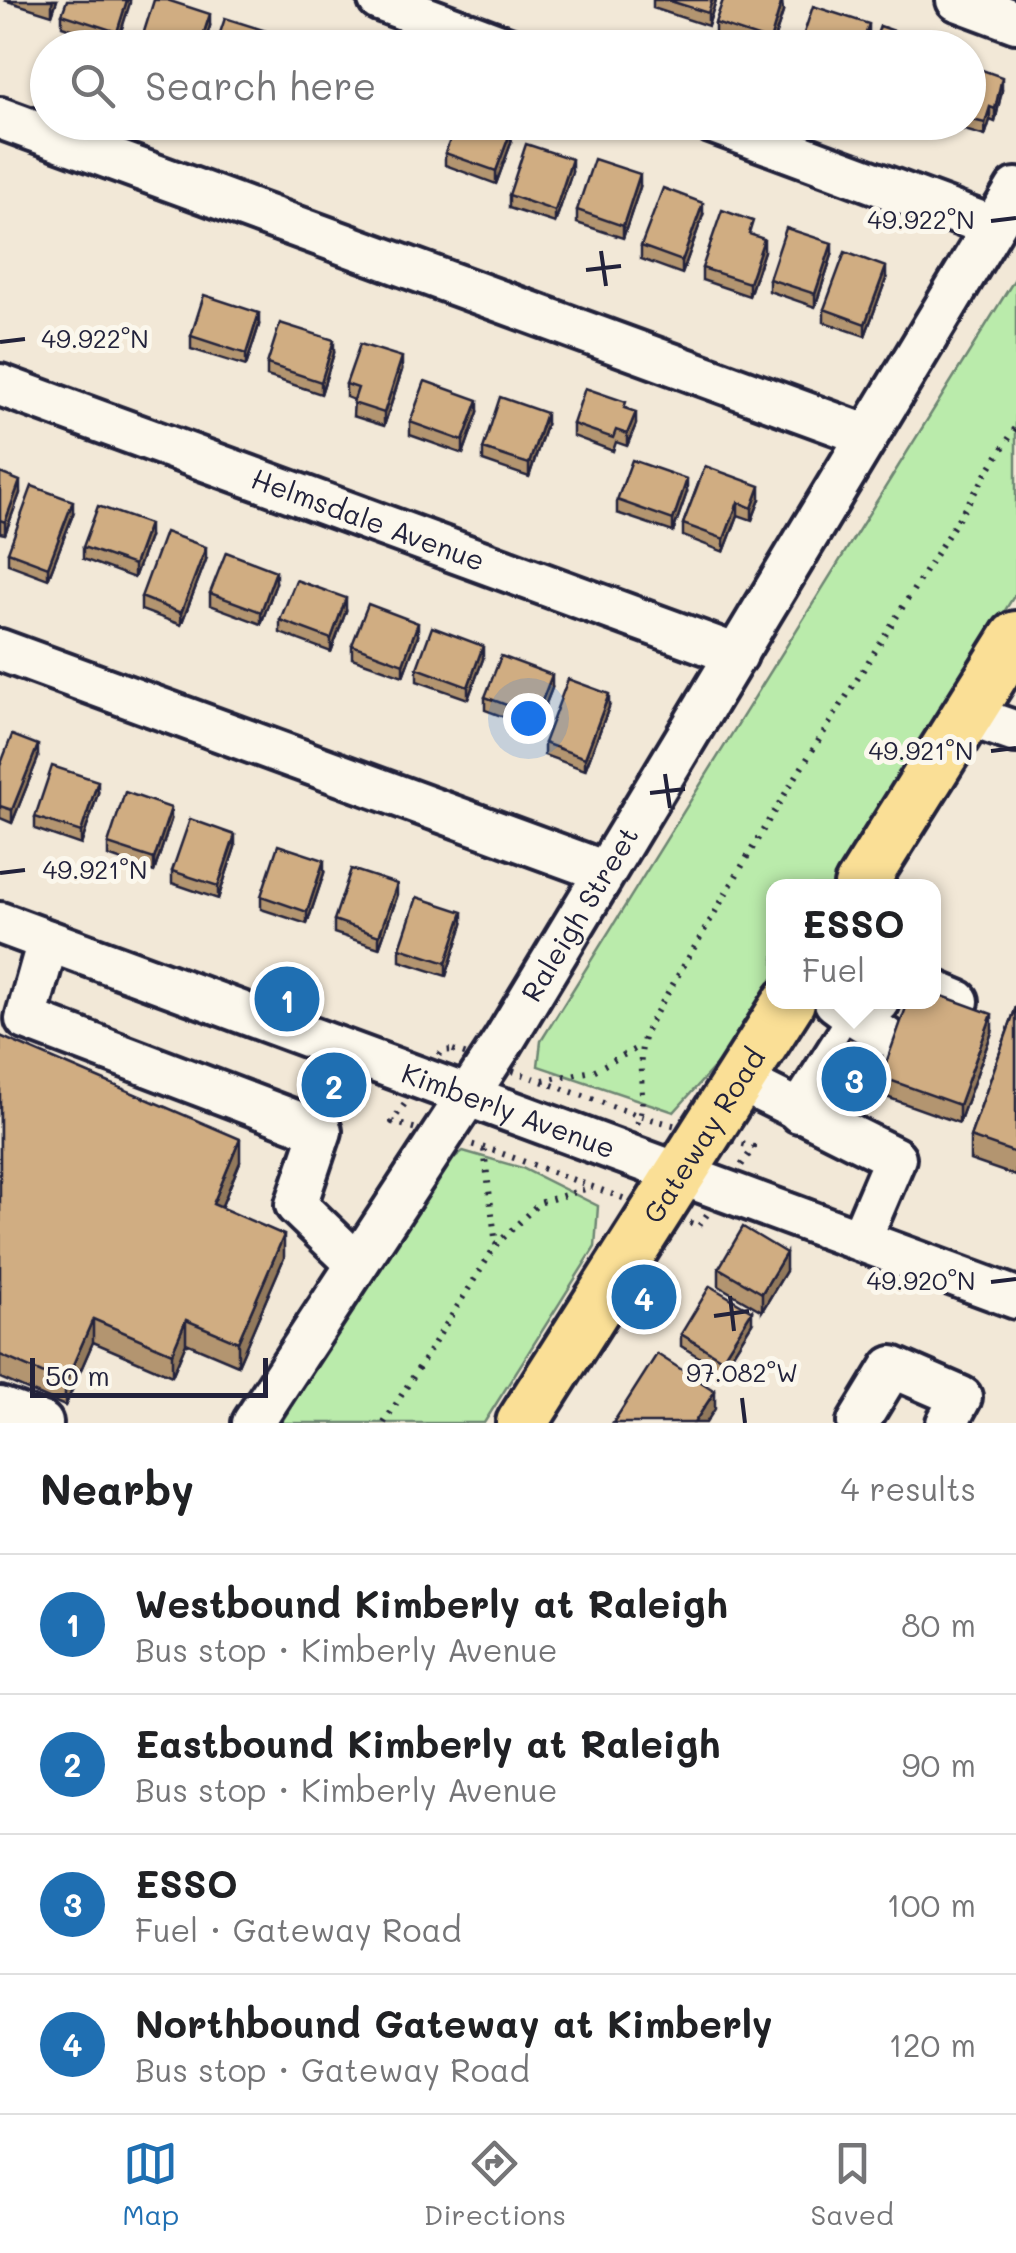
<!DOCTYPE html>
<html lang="en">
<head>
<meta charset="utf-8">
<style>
  :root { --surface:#fff; --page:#f6f6f6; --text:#202124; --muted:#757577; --line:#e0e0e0; --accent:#1f6fb2 }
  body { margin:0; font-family:Mali,sans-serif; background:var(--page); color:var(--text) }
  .scale { position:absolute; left:30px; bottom:25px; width:238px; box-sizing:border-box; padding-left:10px; border:5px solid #22223b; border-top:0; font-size:28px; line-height:35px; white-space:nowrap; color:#22223b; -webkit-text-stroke:8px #fbf7ec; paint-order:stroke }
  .you { position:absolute; left:528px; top:718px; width:35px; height:35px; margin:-25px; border:8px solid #fff; border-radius:50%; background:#1a73e8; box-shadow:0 0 0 15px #1a73e833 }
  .badge { display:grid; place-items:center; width:65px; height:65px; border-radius:50%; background:var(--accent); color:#fff; font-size:32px; font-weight:700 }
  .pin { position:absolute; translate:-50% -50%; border:5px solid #fff; box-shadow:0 2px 10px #0006 }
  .popup { position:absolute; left:766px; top:879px; width:175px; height:130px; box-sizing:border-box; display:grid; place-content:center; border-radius:20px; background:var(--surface); filter:drop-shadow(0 2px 8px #0005); font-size:32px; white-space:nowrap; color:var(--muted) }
  .popup b { font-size:38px; color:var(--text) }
  .popup::after { content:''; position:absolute; left:50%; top:100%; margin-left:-20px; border:20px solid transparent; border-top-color:var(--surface) }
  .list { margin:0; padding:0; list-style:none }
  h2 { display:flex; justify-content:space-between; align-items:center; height:130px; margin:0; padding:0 40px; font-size:42px }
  h2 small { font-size:32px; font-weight:400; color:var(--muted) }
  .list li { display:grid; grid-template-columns:65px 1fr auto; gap:30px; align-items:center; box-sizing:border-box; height:140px; padding:0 40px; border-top:2px solid var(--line) }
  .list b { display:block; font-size:38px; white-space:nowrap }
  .list p { margin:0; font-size:32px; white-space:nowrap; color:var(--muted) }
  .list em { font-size:32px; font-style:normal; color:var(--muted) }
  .icon { flex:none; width:55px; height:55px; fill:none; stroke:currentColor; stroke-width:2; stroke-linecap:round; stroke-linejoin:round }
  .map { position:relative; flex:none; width:1016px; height:1423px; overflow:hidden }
  .search { position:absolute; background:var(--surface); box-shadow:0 2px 8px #0004; left:30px; right:30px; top:30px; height:110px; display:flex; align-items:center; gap:25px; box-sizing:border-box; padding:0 35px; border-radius:55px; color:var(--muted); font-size:38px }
  .sheet { height:690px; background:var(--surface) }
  nav { display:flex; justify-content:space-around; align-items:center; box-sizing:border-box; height:140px; border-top:2px solid var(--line); background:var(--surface); font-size:28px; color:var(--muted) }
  nav a { display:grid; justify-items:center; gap:5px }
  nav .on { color:var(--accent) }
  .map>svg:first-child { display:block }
  .green { fill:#baebab; stroke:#6e8673; stroke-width:2.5 }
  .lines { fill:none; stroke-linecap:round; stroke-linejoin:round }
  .minor-casing { stroke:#22223b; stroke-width:48 }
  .major-casing { stroke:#22223b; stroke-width:58 }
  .path { stroke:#22223b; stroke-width:6; stroke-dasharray:2.5 8; stroke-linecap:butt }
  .minor { stroke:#fbf7ec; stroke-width:40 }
  .major { stroke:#fadf96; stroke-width:50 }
  .wall { fill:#b39570; stroke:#22223b; stroke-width:2.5 }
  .shaded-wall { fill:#92795b; stroke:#22223b; stroke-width:2.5 }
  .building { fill:#d0ad82; stroke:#22223b; stroke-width:2.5 }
  .ticks { fill:none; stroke:#22223b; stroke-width:4 }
  .labels { text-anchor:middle; stroke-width:10; stroke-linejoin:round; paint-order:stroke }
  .street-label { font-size:28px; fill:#22223b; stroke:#fbf7ec }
  .ticks-label { font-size:25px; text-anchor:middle; fill:#22223b; stroke:#fbf7ec; stroke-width:10; stroke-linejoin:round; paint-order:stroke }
</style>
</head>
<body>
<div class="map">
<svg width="1016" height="1423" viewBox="0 0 1016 1423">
  <rect width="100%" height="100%" fill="#f2e8d7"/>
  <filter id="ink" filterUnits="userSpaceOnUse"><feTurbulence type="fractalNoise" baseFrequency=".01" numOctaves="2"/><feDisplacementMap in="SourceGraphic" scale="20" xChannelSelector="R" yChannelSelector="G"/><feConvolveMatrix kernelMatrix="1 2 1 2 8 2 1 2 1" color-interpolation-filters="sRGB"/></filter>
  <g filter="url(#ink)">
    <g class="green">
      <polygon points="1016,277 1016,593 832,886 774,886 774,978 726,1054 674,1112 538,1066 541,1041"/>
      <polygon points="463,1151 522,1168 598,1206 595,1247 484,1423 281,1423 438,1170"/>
    </g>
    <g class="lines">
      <g class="minor-casing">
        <g id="minor">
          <polyline points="379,0 508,48"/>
          <polyline points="957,0 1016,22"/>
          <polyline points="0,118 866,435"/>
          <polyline points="711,122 991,226"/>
          <path id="s1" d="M0,385L737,655"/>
          <polyline points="0,650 603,871"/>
          <polyline points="967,715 1016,732"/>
          <path id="s2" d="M0,923L1016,1298"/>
          <polyline points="48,941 26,1019 321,1131 296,1205 356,1263"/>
          <polyline points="934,991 958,1001"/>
          <polyline points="872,1064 886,1038 858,1019 879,1002"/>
          <polyline points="739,1080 895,1158 860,1240"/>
          <polyline points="799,1112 858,1019 835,1002"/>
          <polyline points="0,1408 42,1423"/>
          <path id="s3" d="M253,1423L503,1042L1016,189"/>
          <polyline points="858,1423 892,1367 961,1397 947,1423"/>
        </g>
      </g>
      <g class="major-casing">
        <g id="major">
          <polyline points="860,886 1016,637"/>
          <path id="s4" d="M522,1423L789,1002"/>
        </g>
      </g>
      <g class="path">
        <polygon points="453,1050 640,1116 754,1147 699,1226 495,1151 392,1122 442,1051"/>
        <polyline points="543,1080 593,1071 639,1047"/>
        <path d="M637,1124C650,1091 631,1063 649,1025L773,813L1016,427"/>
        <polyline points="484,1150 496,1245"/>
        <polyline points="384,1423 496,1245 539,1203 592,1187"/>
      </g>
      <use href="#minor" class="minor"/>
      <use href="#major" class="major"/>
    </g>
    <g class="wall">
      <polygon points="4,0 57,0 52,15"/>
      <polygon points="130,0 117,44 62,26 62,14"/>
      <polygon points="653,0 716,0 708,26 653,8"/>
      <polygon points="783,12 771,48 752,48 715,35 715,23"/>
      <polygon points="210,26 203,48 142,48 142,38"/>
      <polygon points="968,65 1002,90 995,122 990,120 985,136 937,122 968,122"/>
      <polygon points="511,143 496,184 445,165 445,153"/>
      <polygon points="572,172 555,223 509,208 509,195"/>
      <polygon points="640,187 623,238 577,223 577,210"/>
      <polygon points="703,215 682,274 641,259 641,246"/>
      <polygon points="753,235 764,251 749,296 702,280 702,268"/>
      <polygon points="832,255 815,307 769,291 769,279"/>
      <polygon points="886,279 865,336 824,322 824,309"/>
      <polygon points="259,325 246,366 191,349 191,336"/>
      <polygon points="334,353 321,394 267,376 267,364"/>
      <polygon points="402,370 384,426 353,416 354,400 346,397 346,384"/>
      <polygon points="626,408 636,424 627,446 616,442 613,451 573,436 573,424"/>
      <polygon points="478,412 463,454 410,435 410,422"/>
      <polygon points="546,425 529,477 483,461 483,449"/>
      <polygon points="705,466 760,499 752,520 738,515 724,552 683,536 683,524"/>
      <polygon points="0,473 20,493 5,534 0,533"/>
      <polygon points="687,492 673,532 617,513 617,500"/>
      <polygon points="73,514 48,579 8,564 8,552"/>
      <polygon points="149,537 134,578 83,559 83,547"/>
      <polygon points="206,560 181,625 141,610 141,597"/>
      <polygon points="276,583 261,624 210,605 210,593"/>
      <polygon points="346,611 331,652 280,633 280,620"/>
      <polygon points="418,636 403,676 352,658 352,645"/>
      <polygon points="483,659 468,699 417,681 417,668"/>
      <polygon points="552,688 536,729 485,710 485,697"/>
      <polygon points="609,707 585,770 544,755 544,743"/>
      <polygon points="38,758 12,823 0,818 0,766"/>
      <polygon points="98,793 81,845 35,829 35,817"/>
      <polygon points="171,820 154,872 108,856 108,844"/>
      <polygon points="235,847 218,899 172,883 172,871"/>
      <polygon points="324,873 307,924 261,909 261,896"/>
      <polygon points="397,897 379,948 334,933 334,920"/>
      <polygon points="463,924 446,976 400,961 400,948"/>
      <polygon points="1016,1007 1016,1176 970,1160 970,1137"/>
      <polygon points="992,1032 959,1123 881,1095 881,1077"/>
      <polygon points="0,1036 240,1162 221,1208 284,1258 238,1365 186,1343 172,1376 93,1342 65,1406 0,1378"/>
      <polygon points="882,1070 858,1108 826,1087 826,1075"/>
      <polygon points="719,1268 786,1271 762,1311 719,1286"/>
      <polygon points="752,1323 722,1371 681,1346 681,1334"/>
    </g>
    <g class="shaded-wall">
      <polygon points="53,0 57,0 52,15 52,3"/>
      <polygon points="127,0 130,0 130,3 117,44 117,32"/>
      <polygon points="712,0 716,0 708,26 708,13"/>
      <polygon points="782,0 783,12 771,48 770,48 770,41"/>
      <polygon points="210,14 210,26 203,48 199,48"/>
      <polygon points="869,24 869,37 865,48 861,48"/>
      <polygon points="1002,77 1002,90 995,122 995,109"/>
      <polygon points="990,107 990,120 985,136 985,123"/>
      <polygon points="511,131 511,143 496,184 496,171"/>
      <polygon points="572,159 572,172 555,223 555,211"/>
      <polygon points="640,174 640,187 623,238 623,226"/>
      <polygon points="703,203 703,215 682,274 682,261"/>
      <polygon points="764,239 764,251 749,296 749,283"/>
      <polygon points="832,243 832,255 815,307 815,294"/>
      <polygon points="886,267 886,279 865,336 865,324"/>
      <polygon points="259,313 259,325 246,366 246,354"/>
      <polygon points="334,340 334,353 321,394 321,382"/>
      <polygon points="402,357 402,370 384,426 384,413"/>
      <polygon points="478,400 478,412 463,454 463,441"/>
      <polygon points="636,412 636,424 627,446 627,434"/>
      <polygon points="546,413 546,425 529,477 529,464"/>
      <polygon points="687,479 687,492 673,532 673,520"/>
      <polygon points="20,481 20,493 5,534 5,522"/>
      <polygon points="760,486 760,499 752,520 752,508"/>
      <polygon points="73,501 73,514 48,579 48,567"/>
      <polygon points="738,502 738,515 724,552 724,539"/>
      <polygon points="149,524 149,537 134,578 134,565"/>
      <polygon points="206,547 206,560 181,625 181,613"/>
      <polygon points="276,571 276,583 261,624 261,612"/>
      <polygon points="346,598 346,611 331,652 331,639"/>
      <polygon points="418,623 418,636 403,676 403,664"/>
      <polygon points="483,646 483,659 468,699 468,687"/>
      <polygon points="552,675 552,688 536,729 536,716"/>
      <polygon points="609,694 609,707 585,770 585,758"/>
      <polygon points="38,745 38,758 12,823 12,810"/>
      <polygon points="98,781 98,793 81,845 81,832"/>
      <polygon points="171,808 171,820 154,872 154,859"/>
      <polygon points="235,835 235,847 218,899 218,886"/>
      <polygon points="324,860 324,873 307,924 307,912"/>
      <polygon points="397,884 397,897 379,948 379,936"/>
      <polygon points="463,912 463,924 446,976 446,963"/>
      <polygon points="992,1014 992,1032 959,1123 959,1105"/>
      <polygon points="882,1058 882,1070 858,1108 858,1095"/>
      <polygon points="240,1139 240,1162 213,1227 213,1204"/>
      <polygon points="284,1235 284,1258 238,1365 238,1342"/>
      <polygon points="786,1253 786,1271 762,1311 762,1293"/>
      <polygon points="752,1311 752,1323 722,1371 722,1359"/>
      <polygon points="93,1319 93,1342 65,1406 65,1383"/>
      <polygon points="186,1320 186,1343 172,1376 172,1353"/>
      <polygon points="715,1391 715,1409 706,1423 694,1423"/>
    </g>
    <g class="building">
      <polygon points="67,0 127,0 117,32 62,14"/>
      <polygon points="154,0 167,0 210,14 199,48 173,48 142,38"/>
      <polygon points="667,0 712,0 708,13"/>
      <polygon points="723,0 782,0 770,41 715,23"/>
      <polygon points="813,6 869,24 861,48 799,48"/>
      <polygon points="225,18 279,35 275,48 215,48"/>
      <polygon points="880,26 929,43 927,48 872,48"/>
      <polygon points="968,65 1002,77 995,109 990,107 985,123 968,119"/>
      <polygon points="457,122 489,122 511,131 496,171 445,153"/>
      <polygon points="526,144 572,159 555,211 509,195"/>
      <polygon points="594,159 640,174 623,226 577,210"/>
      <polygon points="663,188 703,203 682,261 641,246"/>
      <polygon points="722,210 753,221 749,234 764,239 749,283 702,268"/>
      <polygon points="786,228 832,243 815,294 769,279"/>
      <polygon points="845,252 886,267 865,324 824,309"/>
      <polygon points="204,295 259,313 246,354 191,336"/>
      <polygon points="280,323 334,340 321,382 267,364"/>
      <polygon points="360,344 402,357 384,413 353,403 358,388 346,384"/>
      <polygon points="425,381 478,400 463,441 410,422"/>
      <polygon points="585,388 626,402 624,408 636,412 627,434 616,430 613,438 573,424"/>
      <polygon points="500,397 546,413 529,464 483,449"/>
      <polygon points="632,460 687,479 673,520 617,500"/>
      <polygon points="705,466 760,486 752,508 738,502 724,539 683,524"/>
      <polygon points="0,473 20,481 5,522 0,520"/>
      <polygon points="32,486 73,501 48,567 8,552"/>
      <polygon points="98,506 149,524 134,565 83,547"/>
      <polygon points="165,532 206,547 181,613 141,597"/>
      <polygon points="226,552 276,571 261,612 210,593"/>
      <polygon points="296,580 346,598 331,639 280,620"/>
      <polygon points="368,604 418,623 403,664 352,645"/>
      <polygon points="432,627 483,646 468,687 417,668"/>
      <polygon points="501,656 552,675 536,716 485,697"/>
      <polygon points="568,679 609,694 585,758 544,743"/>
      <polygon points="12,735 38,745 12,810 0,806 0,766"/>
      <polygon points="52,766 98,781 81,832 35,817"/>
      <polygon points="125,792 171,808 154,859 108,844"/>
      <polygon points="190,819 235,835 218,886 172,871"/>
      <polygon points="278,845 324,860 307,912 261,896"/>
      <polygon points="351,869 397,884 379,936 334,920"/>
      <polygon points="417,897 463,912 446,963 400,948"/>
      <polygon points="934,993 992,1014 959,1105 881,1077 908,1002 934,1002"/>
      <polygon points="1016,1007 1016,1153 970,1137"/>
      <polygon points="0,1036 240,1139 213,1204 284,1235 238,1342 186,1320 172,1353 93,1319 65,1383 0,1355"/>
      <polygon points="849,1037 882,1058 858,1095 826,1075"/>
      <polygon points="743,1227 786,1253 762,1293 719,1268"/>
      <polygon points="710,1286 752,1311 722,1359 681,1334"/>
      <polygon points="657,1354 715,1391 694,1423 613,1423"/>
    </g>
  </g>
  <path class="ticks" d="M991,221L1016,218M601,251L606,286M586,270L621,266M0,342L25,339M991,751L1016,748M665,774L670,808M650,793L685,789M0,873L25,870M991,1282L1016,1279M730,1296L734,1331M714,1316L749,1311M742,1398L745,1423"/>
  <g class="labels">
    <g class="street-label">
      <text dy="10" stroke="none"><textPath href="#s1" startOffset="392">Helmsdale Avenue</textPath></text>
      <text dy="10" stroke="none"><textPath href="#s3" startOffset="605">Raleigh Street</textPath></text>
      <text dy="10" stroke="none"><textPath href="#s2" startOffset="542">Kimberly Avenue</textPath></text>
      <text dy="10" stroke="none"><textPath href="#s4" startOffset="340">Gateway Road</textPath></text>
    </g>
  </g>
  <g class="ticks-label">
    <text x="921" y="229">49.922°N</text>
    <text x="95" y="348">49.922°N</text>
    <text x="921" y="760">49.921°N</text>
    <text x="95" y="879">49.921°N</text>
    <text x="921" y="1290">49.920°N</text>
    <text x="742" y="1382">97.082°W</text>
  </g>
</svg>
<div class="scale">50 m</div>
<div class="you"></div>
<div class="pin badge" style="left:287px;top:999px">1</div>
<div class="pin badge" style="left:334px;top:1085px">2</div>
<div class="pin badge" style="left:854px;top:1079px">3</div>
<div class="popup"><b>ESSO</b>Fuel</div>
<div class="pin badge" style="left:644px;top:1297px">4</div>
<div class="search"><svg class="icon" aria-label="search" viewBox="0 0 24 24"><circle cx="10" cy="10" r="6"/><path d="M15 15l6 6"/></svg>Search here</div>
</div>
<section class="sheet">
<h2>Nearby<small>4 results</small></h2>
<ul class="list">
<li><span class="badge">1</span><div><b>Westbound Kimberly at Raleigh</b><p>Bus stop · Kimberly Avenue</p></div><em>80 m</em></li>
<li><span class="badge">2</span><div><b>Eastbound Kimberly at Raleigh</b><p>Bus stop · Kimberly Avenue</p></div><em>90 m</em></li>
<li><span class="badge">3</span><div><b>ESSO</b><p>Fuel · Gateway Road</p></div><em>100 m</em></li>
<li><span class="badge">4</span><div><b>Northbound Gateway at Kimberly</b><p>Bus stop · Gateway Road</p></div><em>120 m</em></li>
</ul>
</section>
<nav>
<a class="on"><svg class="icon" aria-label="map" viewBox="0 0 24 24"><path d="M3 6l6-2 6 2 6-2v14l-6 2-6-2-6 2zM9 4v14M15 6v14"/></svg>Map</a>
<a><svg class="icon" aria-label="directions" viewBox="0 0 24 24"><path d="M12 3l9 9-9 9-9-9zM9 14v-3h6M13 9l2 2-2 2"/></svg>Directions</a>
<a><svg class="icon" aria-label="saved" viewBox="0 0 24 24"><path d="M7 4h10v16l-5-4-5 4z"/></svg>Saved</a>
</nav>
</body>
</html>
